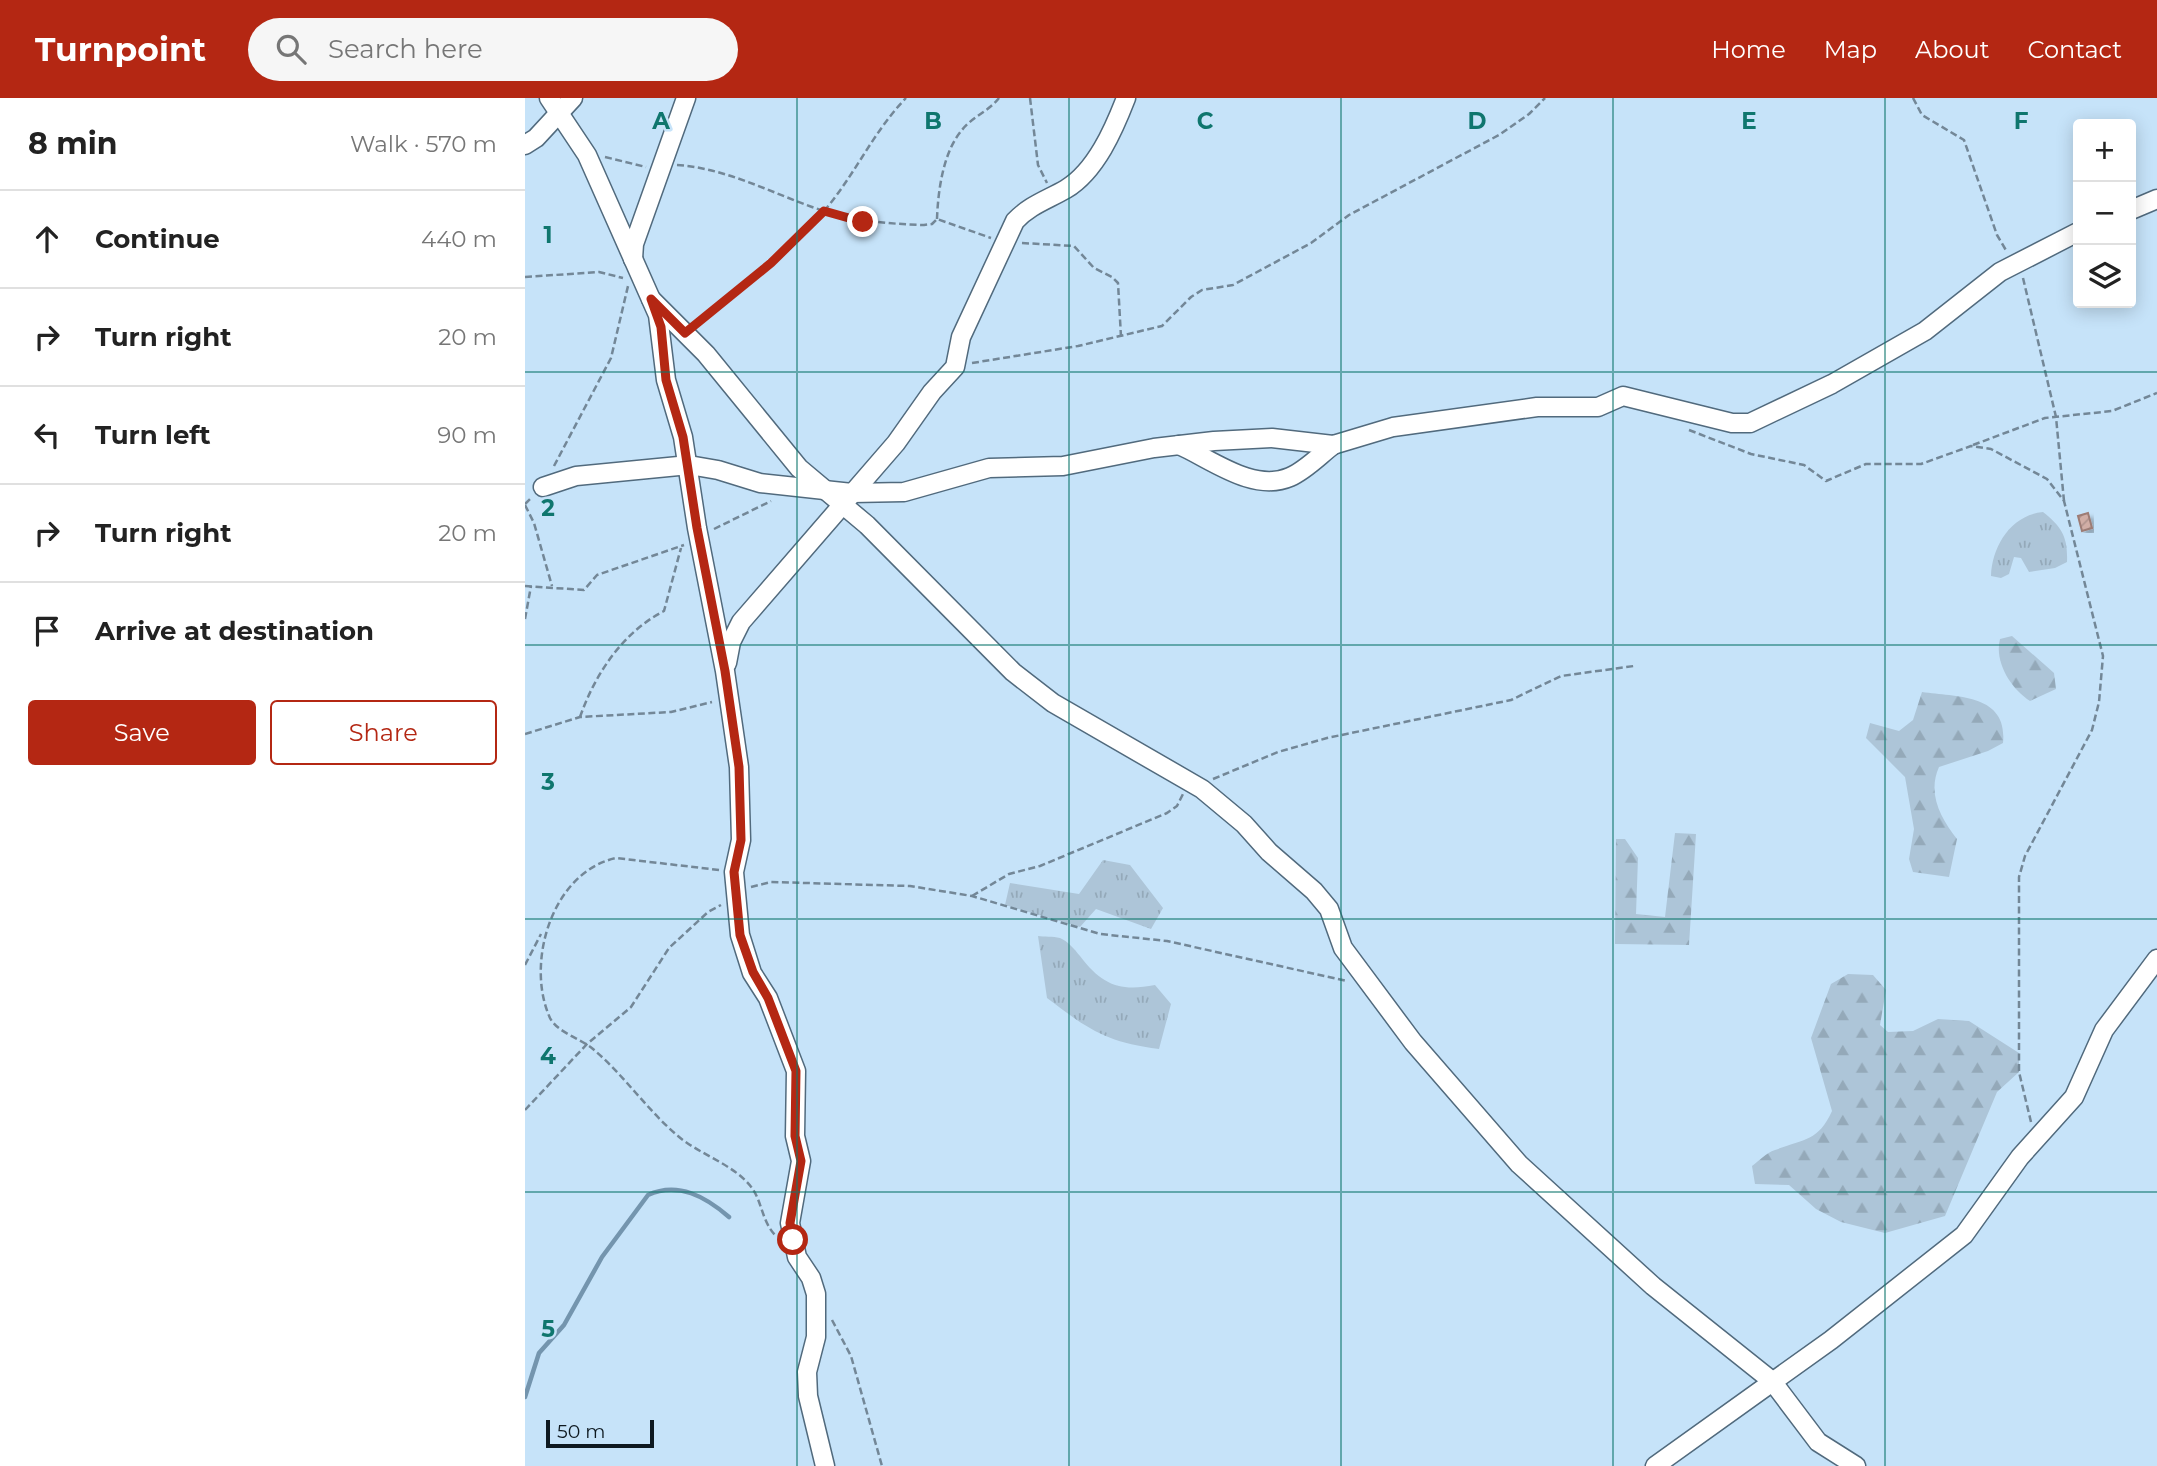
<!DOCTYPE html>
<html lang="en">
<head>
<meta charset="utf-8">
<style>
  :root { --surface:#fff; --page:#f6f6f6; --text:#222; --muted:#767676; --line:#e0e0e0; --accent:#b42713 }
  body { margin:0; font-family:Montserrat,sans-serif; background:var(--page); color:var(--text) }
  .controls { position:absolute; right:21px; top:21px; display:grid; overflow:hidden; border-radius:7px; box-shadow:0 4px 18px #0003 }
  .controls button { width:63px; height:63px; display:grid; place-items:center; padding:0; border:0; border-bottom:2px solid var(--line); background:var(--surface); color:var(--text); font:35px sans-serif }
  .scale { position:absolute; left:21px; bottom:18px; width:108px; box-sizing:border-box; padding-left:7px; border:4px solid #0e1920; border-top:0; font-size:19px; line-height:24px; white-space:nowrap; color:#0e1920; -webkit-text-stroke:5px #c6e3f9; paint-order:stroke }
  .stop { position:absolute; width:21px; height:21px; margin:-16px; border:5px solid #b42713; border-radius:50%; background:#fff }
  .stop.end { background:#b42713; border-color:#fff; box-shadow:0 2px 7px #0008 }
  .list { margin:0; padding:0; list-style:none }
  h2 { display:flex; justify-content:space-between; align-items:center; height:91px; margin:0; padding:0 28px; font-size:30px }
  h2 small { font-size:23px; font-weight:400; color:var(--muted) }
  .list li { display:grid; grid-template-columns:46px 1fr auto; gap:21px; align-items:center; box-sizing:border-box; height:98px; padding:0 28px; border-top:2px solid var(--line) }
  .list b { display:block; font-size:26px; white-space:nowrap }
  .list em { font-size:23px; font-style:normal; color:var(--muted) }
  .actions { display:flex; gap:14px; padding:21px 28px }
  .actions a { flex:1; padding:16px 0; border:2px solid var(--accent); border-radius:7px; text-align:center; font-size:24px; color:var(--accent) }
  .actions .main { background:var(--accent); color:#fff }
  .icon { flex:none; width:38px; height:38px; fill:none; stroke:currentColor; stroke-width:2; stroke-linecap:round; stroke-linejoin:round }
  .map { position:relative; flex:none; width:1632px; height:1368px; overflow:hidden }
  header { display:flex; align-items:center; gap:42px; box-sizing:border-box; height:98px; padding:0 35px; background:var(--accent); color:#fff }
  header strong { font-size:33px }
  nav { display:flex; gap:38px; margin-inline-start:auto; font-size:24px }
  .search { width:490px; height:63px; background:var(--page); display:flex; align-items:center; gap:18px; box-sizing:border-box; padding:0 24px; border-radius:38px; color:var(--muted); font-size:26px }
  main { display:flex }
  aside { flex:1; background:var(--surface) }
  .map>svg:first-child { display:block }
  .grass { fill:url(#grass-tufts) }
  .forest { fill:url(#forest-firs) }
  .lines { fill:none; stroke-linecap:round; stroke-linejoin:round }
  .stream { stroke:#7495ae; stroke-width:4.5 }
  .building { fill:url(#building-hatch); stroke:#9d7c75; stroke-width:2; filter:url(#shadow) }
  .minor-casing { stroke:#516a7d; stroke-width:21 }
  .path { stroke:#738797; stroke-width:2.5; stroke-dasharray:7 3.5; stroke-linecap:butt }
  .minor { stroke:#fff; stroke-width:18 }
  .route { stroke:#b42713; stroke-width:9 }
  .grid { fill:none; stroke:#0f766e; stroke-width:2; stroke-opacity:0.55 }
  .grid-label { font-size:23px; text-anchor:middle; font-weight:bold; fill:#0f766e; stroke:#c6e3f9; stroke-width:5; stroke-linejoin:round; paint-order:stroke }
</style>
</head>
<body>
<header>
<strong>Turnpoint</strong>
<div class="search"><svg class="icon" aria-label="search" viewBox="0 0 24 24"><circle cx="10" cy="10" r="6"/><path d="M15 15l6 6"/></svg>Search here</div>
<nav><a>Home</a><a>Map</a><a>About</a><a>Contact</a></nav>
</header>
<main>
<aside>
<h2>8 min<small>Walk · 570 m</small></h2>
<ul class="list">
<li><svg class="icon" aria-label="ahead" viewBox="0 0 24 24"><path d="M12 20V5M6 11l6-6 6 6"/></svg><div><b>Continue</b></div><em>440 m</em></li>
<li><svg class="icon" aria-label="right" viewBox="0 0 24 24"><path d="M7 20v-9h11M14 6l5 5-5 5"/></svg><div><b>Turn right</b></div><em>20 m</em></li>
<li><svg class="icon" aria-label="left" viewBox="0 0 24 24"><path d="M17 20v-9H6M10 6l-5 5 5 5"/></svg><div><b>Turn left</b></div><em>90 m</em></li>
<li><svg class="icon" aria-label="right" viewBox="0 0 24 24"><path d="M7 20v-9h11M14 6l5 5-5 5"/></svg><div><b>Turn right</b></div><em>20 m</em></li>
<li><svg class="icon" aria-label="arrive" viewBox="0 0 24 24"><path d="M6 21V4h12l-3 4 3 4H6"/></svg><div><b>Arrive at destination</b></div></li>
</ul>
<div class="actions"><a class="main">Save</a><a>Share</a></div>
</aside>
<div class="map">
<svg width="1632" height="1368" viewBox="0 0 1632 1368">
  <defs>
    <pattern id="grass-tufts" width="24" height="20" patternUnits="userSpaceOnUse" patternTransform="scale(1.75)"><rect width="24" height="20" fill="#adc5d8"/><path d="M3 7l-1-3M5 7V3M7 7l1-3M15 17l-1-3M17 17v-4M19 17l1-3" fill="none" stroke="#94a9b9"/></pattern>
    <pattern id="forest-firs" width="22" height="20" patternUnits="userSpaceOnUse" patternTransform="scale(1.75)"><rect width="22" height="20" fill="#adc5d8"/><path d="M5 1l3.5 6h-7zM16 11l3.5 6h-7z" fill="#94a9b9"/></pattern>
    <pattern id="building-hatch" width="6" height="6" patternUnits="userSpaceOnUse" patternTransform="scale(1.75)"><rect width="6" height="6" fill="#d1aea6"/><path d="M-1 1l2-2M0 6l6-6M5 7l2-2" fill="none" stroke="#b2958f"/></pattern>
    <filter id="shadow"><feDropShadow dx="4.5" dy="4.5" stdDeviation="2" flood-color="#0004"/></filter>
  </defs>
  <rect width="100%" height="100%" fill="#c6e3f9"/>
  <g class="grass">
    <path d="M1518,414C1537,429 1543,439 1542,464L1530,470L1504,474L1496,460L1489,459L1484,476L1476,480L1466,478C1467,448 1486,417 1518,414Z"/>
    <polygon points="578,762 605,767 638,810 626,831 571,811 555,829 480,807 485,785 554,796"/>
    <path d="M513,838C519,839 528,838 535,840C543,843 550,852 555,858C577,887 595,894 630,887L646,906L634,951C581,944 564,932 522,900Z"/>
  </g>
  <g class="forest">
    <path d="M1487,538L1529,575L1531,591L1505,603C1486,591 1469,564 1475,541Z"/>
    <path d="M1397,594C1433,599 1483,596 1478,645L1463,653L1414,669C1402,696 1416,720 1432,741L1424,779L1388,774L1384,761L1389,731L1380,679L1341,640L1345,625L1374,633L1388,622Z"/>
    <polygon points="1150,735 1171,736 1164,847 1090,846 1091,741 1100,741 1113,760 1111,816 1140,819"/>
    <path d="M1323,876L1348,877L1361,892L1355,927L1363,934L1388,933L1413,921L1444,923L1494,955V974L1472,994L1420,1118L1360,1135L1316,1124L1291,1111L1264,1087L1230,1086L1227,1068C1234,1063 1241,1055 1250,1052C1278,1041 1293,1044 1307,1013L1286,940L1306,886Z"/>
  </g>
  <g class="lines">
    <path class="stream" d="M0,1299L14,1255L39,1227L77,1159L123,1097C153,1083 181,1099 204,1119"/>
  </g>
  <polygon class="building" points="1563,415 1567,430 1557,433 1553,418"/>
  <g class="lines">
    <g class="minor-casing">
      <g id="minor">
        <polyline points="24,0 62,57 133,217 141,282 158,339 172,430 200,573 214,669 216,742 209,774 215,837 227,875 243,900 271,973 270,1038 276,1063 265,1125 272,1159 286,1180 291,1196 291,1239 282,1274 283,1298 300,1368"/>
        <polyline points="0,47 11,40 48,0"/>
        <polyline points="1606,112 1632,101"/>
        <polyline points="108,161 109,146 161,0"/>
        <polyline points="126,201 181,256 274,370 342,427 488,574 528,605 677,691 719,726 744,754 789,793 804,811 818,850 888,944 994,1066 1128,1188 1247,1283 1293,1344 1331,1368"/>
        <path d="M654,347C686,361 728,395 765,379C781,372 795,357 808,347"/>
        <polyline points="18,389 51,378 164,367 193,372 235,385 327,395 379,394 464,370 538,368 629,350 689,343 747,340 808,347 868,329 1012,309 1073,309 1098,298 1207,325 1225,325 1307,286 1400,233 1475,174 1553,134"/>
        <path d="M202,565L206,544L216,524L371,345L407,294L430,269L436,239L490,123C505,107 522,102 541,91C571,73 589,31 601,0"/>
        <polyline points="1130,1368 1306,1242 1439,1137 1495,1059 1549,999 1579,932 1632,861"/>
      </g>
    </g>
    <g class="path">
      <polyline points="505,0 513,67 522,85"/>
      <polyline points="1388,0 1397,17 1439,42 1472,137 1482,154"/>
      <polyline points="80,59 121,69"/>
      <path d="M152,67C199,70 243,93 287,109C324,122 360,126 399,127L407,126L412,121L466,140"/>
      <path d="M412,121C413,93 418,54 437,32C447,19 464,13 474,0"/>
      <polyline points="497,145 549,148 569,170 587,179 593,185 596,239"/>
      <polyline points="0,179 74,174 98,180"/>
      <polyline points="1498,180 1531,319 1539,403"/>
      <path d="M173,224C215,187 262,155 299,113C330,77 348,34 381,0"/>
      <polyline points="447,265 553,248 637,228 666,199 677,192 708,187 786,145 824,117 974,37 1004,16 1020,0"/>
      <polyline points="1164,332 1226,356 1279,367 1301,383 1341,366 1396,366 1446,348 1466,351 1522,381 1539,403 1578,558 1574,604 1567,632 1500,758 1494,779 1494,974 1506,1024"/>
      <polyline points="1448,347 1520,320 1587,313 1632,295"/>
      <polyline points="29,368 86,260 103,188"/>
      <polyline points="0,406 7,399"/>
      <polyline points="0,407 9,425 27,488"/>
      <polyline points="189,431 246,403"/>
      <polyline points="0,488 59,492 72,477 159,447"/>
      <polyline points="0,521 6,488"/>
      <path d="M55,619C70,576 98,534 139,513L156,450"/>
      <polyline points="0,636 55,619 146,614 187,604"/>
      <polyline points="688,681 753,654 802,640 986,602 1036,578 1109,568"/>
      <path d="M194,772L91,760C27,774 0,865 25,920C33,935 55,940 68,951C99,977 122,1012 153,1038C175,1057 209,1066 227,1090C237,1104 237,1123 250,1137"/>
      <polyline points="226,789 246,784 385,788 447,798 575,836 642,843 822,883"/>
      <polyline points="447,798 484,776 515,768 642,715 652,708 658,696"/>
      <polyline points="0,867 16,836"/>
      <polyline points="0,1012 62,946 106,909 144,850 183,814 196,807"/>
      <polyline points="307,1222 326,1258 357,1368"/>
    </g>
    <use href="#minor" class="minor"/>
  </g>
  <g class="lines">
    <polyline class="route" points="268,1142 265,1125 276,1063 270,1038 271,973 243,900 228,874 215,837 209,774 216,742 214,669 200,573 172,430 158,339 141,282 136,229 126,201 160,235 246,165 299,113 338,124"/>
  </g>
  <path class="grid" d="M272,0V1368M544,0V1368M816,0V1368M1088,0V1368M1360,0V1368M0,274H1632M0,547H1632M0,821H1632M0,1094H1632"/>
  <g class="grid-label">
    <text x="136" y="31">A</text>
    <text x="408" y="31">B</text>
    <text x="680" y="31">C</text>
    <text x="952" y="31">D</text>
    <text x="1224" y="31">E</text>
    <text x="1496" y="31">F</text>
    <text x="23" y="145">1</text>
    <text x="23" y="418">2</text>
    <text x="23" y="692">3</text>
    <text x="23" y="966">4</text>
    <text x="23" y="1239">5</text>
  </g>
</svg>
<div class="controls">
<button>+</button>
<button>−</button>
<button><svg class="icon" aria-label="layers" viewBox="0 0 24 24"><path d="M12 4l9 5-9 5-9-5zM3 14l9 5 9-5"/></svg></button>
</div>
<div class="scale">50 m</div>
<div class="stop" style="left:268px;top:1142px"></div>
<div class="stop end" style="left:338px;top:124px"></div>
</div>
</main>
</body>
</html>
